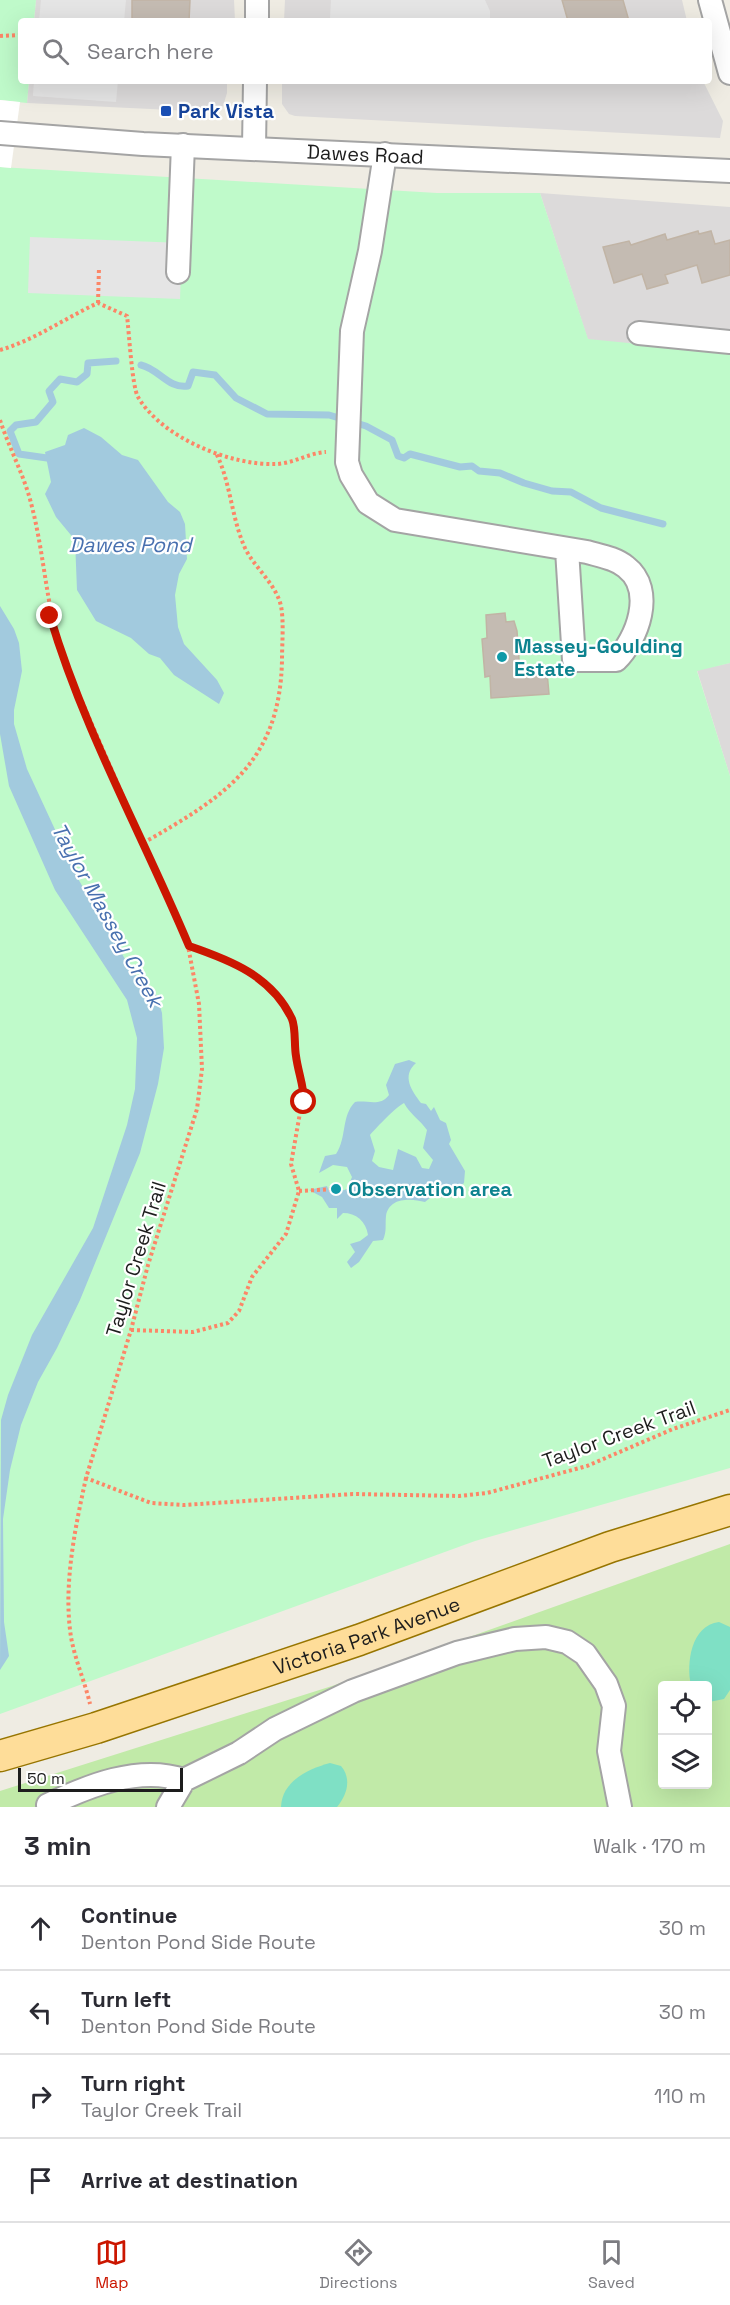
<!DOCTYPE html>
<html lang="en">
<head>
<meta charset="utf-8">
<style>
  :root { --surface:#fff; --page:#f2f2f3; --text:#2b2b33; --muted:#7c7c81; --line:#e1e1e2; --accent:#cb1600 }
  body { margin:0; font-family:"Space Grotesk",sans-serif; background:var(--page); color:var(--text) }
  .controls { position:absolute; right:18px; bottom:18px; display:grid; overflow:hidden; border-radius:6px; box-shadow:0 6px 24px #0002 }
  .controls button { width:54px; height:54px; display:grid; place-items:center; padding:0; border:0; border-bottom:2px solid var(--line); background:var(--surface); color:var(--text); font:30px sans-serif }
  .scale { position:absolute; left:18px; bottom:15px; width:165px; box-sizing:border-box; padding-left:6px; border:3px solid #1d1d1d; border-top:0; font-size:16px; line-height:21px; white-space:nowrap; color:#1d1d1d; -webkit-text-stroke:4px #fff; paint-order:stroke }
  .stop { position:absolute; width:18px; height:18px; margin:-14px; border:4px solid #cb1600; border-radius:50%; background:#fff }
  .stop.end { background:#cb1600; border-color:#fff; box-shadow:0 2px 6px #0008 }
  .list { margin:0; padding:0; list-style:none }
  h2 { display:flex; justify-content:space-between; align-items:center; height:78px; margin:0; padding:0 24px; font-size:26px }
  h2 small { font-size:20px; font-weight:400; color:var(--muted) }
  .list li { display:grid; grid-template-columns:39px 1fr auto; gap:18px; align-items:center; box-sizing:border-box; height:84px; padding:0 24px; border-top:2px solid var(--line) }
  .list b { display:block; font-size:22px; white-space:nowrap }
  .list p { margin:0; font-size:20px; white-space:nowrap; color:var(--muted) }
  .list em { font-size:20px; font-style:normal; color:var(--muted) }
  .icon { flex:none; width:33px; height:33px; fill:none; stroke:currentColor; stroke-width:2; stroke-linecap:round; stroke-linejoin:round }
  .map { position:relative; flex:none; width:730px; height:1807px; overflow:hidden }
  .search { position:absolute; background:var(--surface); box-shadow:0 6px 24px #0002; left:18px; right:18px; top:18px; height:66px; display:flex; align-items:center; gap:15px; box-sizing:border-box; padding:0 21px; border-radius:6px; color:var(--muted); font-size:22px }
  .sheet { height:414px; background:var(--surface) }
  nav { display:flex; justify-content:space-around; align-items:center; box-sizing:border-box; height:84px; border-top:2px solid var(--line); background:var(--surface); font-size:16px; color:var(--muted) }
  nav a { display:grid; justify-items:center; gap:3px }
  nav .on { color:var(--accent) }
  .map>svg:first-child { display:block }
  .residential { fill:#dcdada }
  .grass { fill:#c1eaa8; fill-rule:evenodd }
  .park { fill:#bffaca }
  .pitch { fill:#7fe0c5 }
  .parking { fill:#e5e5e5 }
  .water { fill:#a2cade; fill-rule:evenodd }
  .pier { fill:#fff }
  .lines { fill:none; stroke-linecap:round; stroke-linejoin:round }
  .stream { stroke:#a2cade; stroke-width:7 }
  .building { fill:#c4bbb2; stroke:#c1b4a5; stroke-width:1.5 }
  .minor-casing { stroke:#a4a4a4; stroke-width:26 }
  .major-casing { stroke:#977500; stroke-width:33 }
  .path { stroke:#fc8667; stroke-width:4; stroke-dasharray:3 3; stroke-linecap:butt }
  .minor { stroke:#fff; stroke-width:22 }
  .major { stroke:#fedd99; stroke-width:30 }
  .route { stroke:#cb1600; stroke-width:8 }
  .transit-dot { fill:#1a4fb4; stroke:#fff; stroke-width:2 }
  .culture-dot { fill:#0f9aa8; stroke:#fff; stroke-width:2 }
  .labels { text-anchor:middle; stroke-width:4.5; stroke-linejoin:round; paint-order:stroke }
  .transit-label { font-size:20px; font-weight:bold; fill:#164399; stroke:#fff; text-anchor:start }
  .street-label { font-size:20px; fill:#1d1d1d; stroke:#fff }
  .culture-label { font-size:20px; font-weight:bold; fill:#0d838f; stroke:#fff; text-anchor:start }
  .water-label { font-size:21px; font-style:italic; fill:#4870af; stroke:#fff }
</style>
</head>
<body>
<div class="map">
<svg width="730" height="1807" viewBox="0 0 730 1807">
  <rect width="100%" height="100%" fill="#efece3"/>
  <g class="residential">
    <polygon points="36,0 234,0 235,21 34,21"/>
    <polygon points="285,0 682,0 687,21 284,21"/>
    <polygon points="29,81 227,81 227,93 223,106 212,112 27,103"/>
    <polygon points="282,81 703,81 723,121 720,138 295,116 289,114 282,104"/>
    <polygon points="540,193 730,207 730,353 588,340"/>
    <polygon points="730,663 730,776 697,670"/>
  </g>
  <path class="grass" d="M730,1544V1807H0V1791L332,1686ZM662,1686H708V1784H662Z"/>
  <g class="park">
    <polygon points="0,0 36,0 34,21 21,21 21,81 29,81 27,103 0,100"/>
    <polygon points="0,167 437,193 540,193 588,339 730,353 730,663 697,671 730,776 730,1468 475,1541 0,1714"/>
  </g>
  <g class="pitch">
    <path d="M719,1622L730,1627V1690L724,1699L709,1702L708,1686L691,1685C686,1664 691,1625 719,1622Z"/>
    <path d="M330,1763L341,1766C352,1779 347,1795 337,1807H281C282,1781 308,1769 330,1763Z"/>
  </g>
  <g class="parking">
    <polygon points="41,0 126,0 124,21 39,21"/>
    <polygon points="331,0 485,0 490,11 490,21 330,18"/>
    <polygon points="34,81 118,81 116,102 33,96"/>
    <polygon points="30,237 182,243 180,299 28,293"/>
  </g>
  <g class="water">
    <polygon points="84,428 101,437 122,455 138,460 168,502 180,512 185,524 187,559 179,574 175,595 178,627 184,644 217,680 224,693 219,704 174,675 160,658 149,654 131,638 96,621 77,590 75,540 56,517 45,494 51,482 45,452 65,445 68,435"/>
    <polygon points="0,606 14,629 19,643 22,671 14,710 14,724 27,769 77,877 132,971 157,996 162,1013 164,1048 158,1084 140,1153 80,1300 57,1348 38,1382 21,1425 10,1470 3,1519 4,1622 9,1656 0,1670 1,1420 8,1395 32,1335 93,1228 127,1125 135,1089 137,1038 127,1000 55,890 9,786 0,734"/>
    <path d="M409,1060L416,1063C401,1076 412,1091 421,1103L426,1104L431,1111L434,1107L440,1120L446,1123L451,1140L449,1144L465,1171L464,1183L454,1191L436,1193L425,1202C411,1198 389,1197 386,1216C385,1226 387,1231 383,1240L373,1241L359,1262L351,1268L347,1262L355,1252L350,1244L360,1241L368,1235C366,1221 356,1213 343,1213L337,1219V1208H329L322,1197L309,1190L327,1186L329,1191L335,1193L347,1189L352,1177L347,1167L333,1165L319,1173L325,1156L336,1154C347,1138 341,1116 355,1102C368,1100 380,1107 389,1095L386,1085L395,1064ZM404,1103C410,1114 420,1120 427,1130L423,1148L433,1160L429,1169L422,1168L416,1157L398,1149L393,1170L379,1167L372,1161L375,1151L370,1135C377,1127 396,1107 404,1103Z"/>
  </g>
  <polygon class="pier" points="0,100 20,102 11,168 0,167"/>
  <g class="lines">
    <g class="stream">
      <path d="M141,365C159,369 168,389 188,386L193,372L215,375L236,398L267,414L329,415L366,426L392,440L398,456L404,458L410,454L460,467L472,466L479,471L500,473L524,483L552,491L571,492L601,508L663,524"/>
      <polyline points="47,458 19,454 10,431 16,425 36,422 53,402 49,391 60,379 77,382 87,374 88,363 116,361"/>
    </g>
  </g>
  <g class="building">
    <polygon points="132,0 190,0 189,21 132,21"/>
    <polygon points="562,0 623,0 629,21 568,21"/>
    <polygon points="698,231 699,234 711,231 715,244 730,240 730,275 702,283 697,265 665,275 668,283 647,289 642,274 614,283 603,247 629,241 631,245 665,234 667,240"/>
    <polygon points="505,613 506,622 514,621 517,631 520,673 547,672 549,694 491,698 490,676 485,677 482,639 487,638 486,615"/>
  </g>
  <g class="lines">
    <g class="minor-casing">
      <g id="minor">
        <polyline points="710,0 730,73"/>
        <polyline points="257,21 257,0"/>
        <path id="s1" d="M0,133L143,144L730,171"/>
        <polyline points="254,148 255,81"/>
        <path d="M385,154L370,251L352,331L347,462L351,475L368,503L395,520L587,552C601,556 615,558 626,567C656,590 637,640 616,660H574L567,550"/>
        <polyline points="178,272 183,145"/>
        <polyline points="639,333 730,342"/>
        <path d="M48,1805C88,1786 138,1765 184,1780"/>
        <polyline points="168,1807 184,1780 239,1753 275,1729 353,1691 457,1653 515,1639 546,1637 567,1642 585,1654 606,1684 614,1706 609,1751 620,1807"/>
      </g>
    </g>
    <g class="major-casing">
      <g id="major">
        <path id="s2" d="M0,1756L96,1728L359,1640L610,1547L730,1510"/>
      </g>
    </g>
    <g class="path">
      <polyline points="0,36 21,35"/>
      <polyline points="98,303 99,268"/>
      <path d="M0,350C35,340 65,318 98,303L127,316C129,331 132,387 138,397C162,438 231,466 277,464C294,463 309,453 326,452"/>
      <path d="M0,420C9,448 24,475 31,503C44,552 46,603 61,653L188,946L199,1004L202,1069L197,1109L148,1265L131,1330L86,1478L151,1503L184,1505L353,1494L459,1496L487,1493L587,1466L673,1429L730,1410"/>
      <path d="M143,843C224,797 280,763 282,660C282,643 284,622 281,606C276,584 254,567 245,548C231,517 231,483 216,453"/>
      <polyline points="299,1191 336,1189"/>
      <polyline points="131,1330 193,1332 228,1323 239,1311 252,1277 286,1234 299,1191 291,1164 304,1090 297,1065 293,1021 277,995 249,970 189,946"/>
      <path d="M86,1478C75,1528 63,1586 71,1637C75,1660 85,1682 90,1704"/>
    </g>
    <use href="#minor" class="minor"/>
    <use href="#major" class="major"/>
  </g>
  <g class="lines">
    <path class="route" d="M50,616C84,731 143,836 189,946C230,960 272,976 292,1019C296,1029 294,1045 296,1056C298,1072 304,1086 304,1102"/>
  </g>
  <rect class="transit-dot" x="160" y="105" width="12" height="12" rx="3"/>
  <g class="culture-dot">
    <circle cx="502" cy="657" r="6"/>
    <circle cx="336" cy="1189" r="6"/>
  </g>
  <g class="labels">
    <g class="transit-label">
      <text x="178" y="118">Park Vista</text>
    </g>
    <g class="street-label">
      <text dy="7" stroke="none"><textPath href="#s1" startOffset="366">Dawes Road</textPath></text>
      <text transform="translate(136 1259) rotate(-73)" y="7">Taylor Creek Trail</text>
      <text transform="translate(619 1434) rotate(-20)" y="7">Taylor Creek Trail</text>
      <text dy="7" stroke="none"><textPath href="#s2" startOffset="386">Victoria Park Avenue</textPath></text>
    </g>
    <g class="culture-label">
      <text x="514" y="653">Massey-Goulding<tspan x="514" dy="23">Estate</tspan></text>
      <text x="348" y="1196">Observation area</text>
    </g>
    <g class="water-label">
      <text x="130" y="552">Dawes Pond</text>
      <text transform="translate(107 915) rotate(61)" y="7">Taylor Massey Creek</text>
    </g>
  </g>
</svg>
<div class="controls">
<button><svg class="icon" aria-label="locate" viewBox="0 0 24 24"><circle cx="12" cy="12" r="6"/><path d="M12 2v4M12 18v4M2 12h4M18 12h4"/></svg></button>
<button><svg class="icon" aria-label="layers" viewBox="0 0 24 24"><path d="M12 4l9 5-9 5-9-5zM3 14l9 5 9-5"/></svg></button>
</div>
<div class="scale">50 m</div>
<div class="stop" style="left:304px;top:1102px"></div>
<div class="stop end" style="left:50px;top:616px"></div>
<div class="search"><svg class="icon" aria-label="search" viewBox="0 0 24 24"><circle cx="10" cy="10" r="6"/><path d="M15 15l6 6"/></svg>Search here</div>
</div>
<section class="sheet">
<h2>3 min<small>Walk · 170 m</small></h2>
<ul class="list">
<li><svg class="icon" aria-label="ahead" viewBox="0 0 24 24"><path d="M12 20V5M6 11l6-6 6 6"/></svg><div><b>Continue</b><p>Denton Pond Side Route</p></div><em>30 m</em></li>
<li><svg class="icon" aria-label="left" viewBox="0 0 24 24"><path d="M17 20v-9H6M10 6l-5 5 5 5"/></svg><div><b>Turn left</b><p>Denton Pond Side Route</p></div><em>30 m</em></li>
<li><svg class="icon" aria-label="right" viewBox="0 0 24 24"><path d="M7 20v-9h11M14 6l5 5-5 5"/></svg><div><b>Turn right</b><p>Taylor Creek Trail</p></div><em>110 m</em></li>
<li><svg class="icon" aria-label="arrive" viewBox="0 0 24 24"><path d="M6 21V4h12l-3 4 3 4H6"/></svg><div><b>Arrive at destination</b></div></li>
</ul>
</section>
<nav>
<a class="on"><svg class="icon" aria-label="map" viewBox="0 0 24 24"><path d="M3 6l6-2 6 2 6-2v14l-6 2-6-2-6 2zM9 4v14M15 6v14"/></svg>Map</a>
<a><svg class="icon" aria-label="directions" viewBox="0 0 24 24"><path d="M12 3l9 9-9 9-9-9zM9 14v-3h6M13 9l2 2-2 2"/></svg>Directions</a>
<a><svg class="icon" aria-label="saved" viewBox="0 0 24 24"><path d="M7 4h10v16l-5-4-5 4z"/></svg>Saved</a>
</nav>
</body>
</html>
